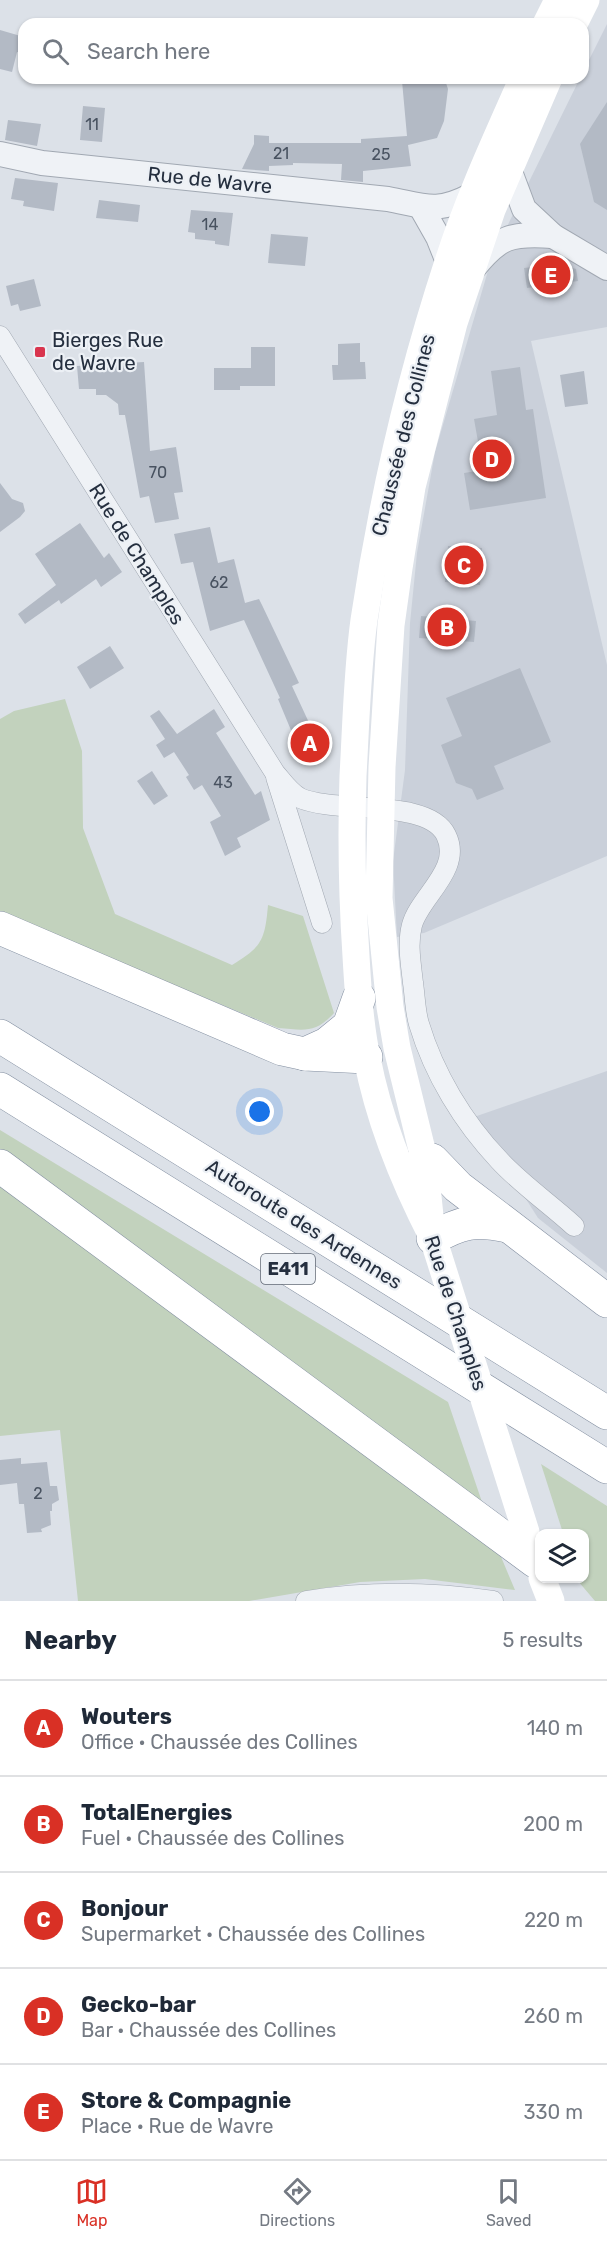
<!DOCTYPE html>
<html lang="en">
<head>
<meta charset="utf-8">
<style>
  :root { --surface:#fff; --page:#f6f6f7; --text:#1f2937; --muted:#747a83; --line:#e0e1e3; --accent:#d93025 }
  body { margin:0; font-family:Rubik,sans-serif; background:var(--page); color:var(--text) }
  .controls { position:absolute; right:18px; bottom:18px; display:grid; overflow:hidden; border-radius:12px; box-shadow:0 2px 4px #0004 }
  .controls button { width:54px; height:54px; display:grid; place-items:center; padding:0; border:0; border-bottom:2px solid var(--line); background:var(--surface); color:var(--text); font:30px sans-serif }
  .you { position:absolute; left:260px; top:1112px; width:21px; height:21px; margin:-15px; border:4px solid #fff; border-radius:50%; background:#1a73e8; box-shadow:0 0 0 9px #1a73e833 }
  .badge { display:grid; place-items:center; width:39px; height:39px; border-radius:50%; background:var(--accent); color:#fff; font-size:20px; font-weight:700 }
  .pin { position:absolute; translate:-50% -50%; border:3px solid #fff; box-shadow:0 2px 6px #0006 }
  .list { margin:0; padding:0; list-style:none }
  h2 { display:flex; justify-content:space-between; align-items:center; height:78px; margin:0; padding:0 24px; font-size:26px }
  h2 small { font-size:20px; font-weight:400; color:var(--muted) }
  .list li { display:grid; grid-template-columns:39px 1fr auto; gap:18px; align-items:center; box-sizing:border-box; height:96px; padding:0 24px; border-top:2px solid var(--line) }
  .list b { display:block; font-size:22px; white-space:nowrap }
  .list p { margin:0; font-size:20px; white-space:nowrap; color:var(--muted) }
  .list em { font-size:20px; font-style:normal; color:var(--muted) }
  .icon { flex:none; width:33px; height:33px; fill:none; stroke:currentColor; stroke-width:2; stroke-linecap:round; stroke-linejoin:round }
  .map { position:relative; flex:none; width:607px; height:1601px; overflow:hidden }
  .search { position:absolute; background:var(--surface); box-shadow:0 2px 4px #0004; left:18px; right:18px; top:18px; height:66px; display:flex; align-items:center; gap:15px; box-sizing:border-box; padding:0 21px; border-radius:18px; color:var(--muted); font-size:22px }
  .sheet { height:558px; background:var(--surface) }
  nav { display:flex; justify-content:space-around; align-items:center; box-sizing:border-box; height:84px; border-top:2px solid var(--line); background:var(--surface); font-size:16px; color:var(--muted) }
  nav a { display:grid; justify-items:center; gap:3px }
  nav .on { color:var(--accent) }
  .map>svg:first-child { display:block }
  .built { fill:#cad0da }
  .green { fill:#c2d2bd }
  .building { fill:#b3bac5 }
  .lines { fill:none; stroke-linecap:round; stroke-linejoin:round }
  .minor-casing { stroke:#a1a8b2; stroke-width:21 }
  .tertiary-casing { stroke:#a1a8b2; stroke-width:26 }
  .motorway-casing { stroke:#828ea0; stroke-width:34 }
  .minor { stroke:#eff2f6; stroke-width:20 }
  .tertiary { stroke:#eff2f6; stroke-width:24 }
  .secondary { stroke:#fff; stroke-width:27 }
  .motorway { stroke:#fff; stroke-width:33 }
  .secondary-bridge { stroke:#fff; stroke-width:27 }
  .poi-dot { fill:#d9354e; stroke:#ecf0f5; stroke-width:2 }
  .labels { text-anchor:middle; stroke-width:4.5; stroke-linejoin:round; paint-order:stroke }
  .number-label { font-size:16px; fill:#485260 }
  .shield { fill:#ecf0f5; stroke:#616976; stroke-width:1.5 }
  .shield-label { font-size:18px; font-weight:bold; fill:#252f3f }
  .street-label { font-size:20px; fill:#252f3f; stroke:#ecf0f5 }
  .poi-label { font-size:20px; fill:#252f3f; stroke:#ecf0f5; text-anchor:start }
</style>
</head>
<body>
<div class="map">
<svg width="607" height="1601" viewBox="0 0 607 1601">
  <rect width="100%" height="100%" fill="#dce1e8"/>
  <g class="built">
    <polygon points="607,24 607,327 531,341 607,665 607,856 424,933 397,937 393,861 405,770 410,623 417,553 435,452 492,257 580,78 583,78 583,72"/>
    <polygon points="607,1071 607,1273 538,1218 474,1117"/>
  </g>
  <g class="green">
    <path d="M65,699L82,751L83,828L115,914L232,965C262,947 265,940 268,905L303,916L334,1013C315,1034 304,1030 278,1028L0,913V719L14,711Z"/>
    <polygon points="0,1130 448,1402 499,1552 515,1590 425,1579 360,1582 249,1601 78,1601 60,1430 0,1436"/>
    <polygon points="541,1464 607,1506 607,1601 595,1601 578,1581 577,1579 584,1578 584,1534 563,1533"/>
  </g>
  <g class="building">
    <polygon points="0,30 24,37 24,54 17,52 12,72 0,69"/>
    <polygon points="427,79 428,83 440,80 446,83 448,89 444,121 437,138 408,145 411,166 363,171 363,182 341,180 342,164 293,163 293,165 269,166 269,171 242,169 254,144 254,135 269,136 269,143 361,143 361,139 407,136 402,81"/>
    <polygon points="607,102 607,210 594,202 580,144"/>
    <polygon points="83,106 105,108 102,142 80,140"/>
    <polygon points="8,120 41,124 37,146 5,140"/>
    <polygon points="15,178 58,183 54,211 23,206 24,201 11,199"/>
    <polygon points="99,200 140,205 138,222 96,218"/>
    <polygon points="191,210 233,213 229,246 215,244 215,241 195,239 195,233 188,232"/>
    <polygon points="271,234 308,237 305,266 268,263"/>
    <polygon points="559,264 576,269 578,281 527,288 524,268"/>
    <polygon points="34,279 41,306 20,311 18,304 11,306 6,286"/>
    <polygon points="360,343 360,362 365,362 366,379 333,380 332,365 338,365 338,344"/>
    <polygon points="251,347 275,347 275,386 240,386 240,390 214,390 214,368 251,368"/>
    <polygon points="144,362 150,451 176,447 183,492 174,493 179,519 155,523 149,496 140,498 125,415 119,415 118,404 106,395 96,395 96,389 79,389 77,366"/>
    <polygon points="520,367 526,410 533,409 546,498 470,510 464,473 483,470 474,419 497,415 491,371"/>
    <polygon points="584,371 588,404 565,407 560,375"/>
    <polygon points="0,483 12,499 23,503 25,511 20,517 0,532"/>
    <polygon points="80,523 104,558 109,553 122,572 101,587 96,579 61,604 59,600 25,624 18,614 56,585 35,554"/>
    <polygon points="210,527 218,563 234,559 245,603 259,599 262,605 299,683 292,686 311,727 315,724 326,748 303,759 278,699 280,698 244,620 210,631 193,562 181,564 174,534"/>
    <polygon points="448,546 482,548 480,585 445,582"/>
    <polygon points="421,616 476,621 474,642 419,638"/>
    <polygon points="110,646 124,668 90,689 77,667"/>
    <polygon points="520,668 551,742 494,766 504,789 477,800 472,789 456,783 441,745 462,736 446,698"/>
    <polygon points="214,709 225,727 216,733 255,795 261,791 270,820 237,838 241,847 225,856 210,822 221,816 202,785 194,790 186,777 189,775 174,752 164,758 156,745 165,739 150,716 159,710 177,734"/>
    <polygon points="152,771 168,796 154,805 137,781"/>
    <polygon points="21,1458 21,1464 47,1462 50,1486 57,1486 59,1500 52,1504 52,1511 50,1511 51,1525 41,1529 42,1532 27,1533 24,1504 19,1504 17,1483 0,1485 0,1460"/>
  </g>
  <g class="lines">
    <g class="minor-casing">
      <g id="minor">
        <path d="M0,336L275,773C282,781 290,793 300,798C336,814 428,798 446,835C463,869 420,896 412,925C407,944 411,964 413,983C415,996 415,1011 419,1024C434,1074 463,1122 499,1160C521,1184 550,1204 574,1226"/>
        <polyline points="276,777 322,923"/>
        <path d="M306,1601C368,1591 432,1592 493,1601"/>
      </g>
    </g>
    <g class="tertiary-casing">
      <g id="tertiary">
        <path d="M0,154L42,163L388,199C425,206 436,214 472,195"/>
        <polyline points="509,169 524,209 553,236 607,268"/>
        <polyline points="421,207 438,237 448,262"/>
        <path d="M473,269C499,236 511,233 553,236"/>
      </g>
    </g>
    <g class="motorway-casing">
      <g id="motorway">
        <polyline points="0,928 282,1049 305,1054 366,1057"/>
        <polyline points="0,1036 607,1413"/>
        <polyline points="305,1054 327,1044 349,1026 359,998"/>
        <polyline points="0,1089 607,1467"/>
        <polyline points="424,1158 432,1160 458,1187 607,1301"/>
        <polyline points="0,1166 535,1561"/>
        <path d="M433,1238C461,1222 475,1219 507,1226"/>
      </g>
    </g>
    <use href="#minor" class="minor"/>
    <use href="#tertiary" class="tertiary"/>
    <g class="secondary">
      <polyline points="546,24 558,0"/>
      <polyline points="574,24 586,0"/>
      <polyline points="430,1216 424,1158 397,1048 390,1007 379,898 382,767 391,625 399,568 412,487 454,323 492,210 549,78"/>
      <path d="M433,1238C404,1182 379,1121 367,1058C360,1025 358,990 356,956C352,896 351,836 353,776C356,724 357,671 364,620C382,499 410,378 448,262C468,199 496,139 523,78"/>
      <polyline points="542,1578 551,1601"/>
    </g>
    <use href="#motorway" class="motorway"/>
    <polyline class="secondary-bridge" points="433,1238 526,1532"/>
  </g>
  <rect class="poi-dot" x="34" y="346" width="12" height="12" rx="3"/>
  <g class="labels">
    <g class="number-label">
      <text x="92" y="130">11</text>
      <text x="281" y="159">21</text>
      <text x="381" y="160">25</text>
      <text x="210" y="230">14</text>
      <text x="158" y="478">70</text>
      <text x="219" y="588">62</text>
      <text x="223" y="788">43</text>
      <text x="38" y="1499">2</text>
    </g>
    <rect class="shield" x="261" y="1254" width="54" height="30" rx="4.5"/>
    <g class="shield-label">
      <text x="288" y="1275">E411</text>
    </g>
    <g class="street-label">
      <text transform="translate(210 180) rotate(6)" y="7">Rue de Wavre</text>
      <text transform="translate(403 435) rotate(-76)" y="7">Chaussée des Collines</text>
      <text transform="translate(137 554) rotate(58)" y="7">Rue de Champles</text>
      <text transform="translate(304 1224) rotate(32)" y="7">Autoroute des Ardennes</text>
      <text transform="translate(456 1313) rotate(72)" y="7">Rue de Champles</text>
    </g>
    <g class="poi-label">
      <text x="52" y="347">Bierges Rue<tspan x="52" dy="23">de Wavre</tspan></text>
    </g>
  </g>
</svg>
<div class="controls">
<button><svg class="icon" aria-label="layers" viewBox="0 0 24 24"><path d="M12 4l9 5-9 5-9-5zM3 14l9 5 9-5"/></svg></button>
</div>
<div class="you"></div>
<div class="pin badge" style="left:310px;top:743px">A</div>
<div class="pin badge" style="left:447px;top:627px">B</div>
<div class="pin badge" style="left:464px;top:565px">C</div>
<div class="pin badge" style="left:492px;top:459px">D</div>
<div class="pin badge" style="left:551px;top:275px">E</div>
<div class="search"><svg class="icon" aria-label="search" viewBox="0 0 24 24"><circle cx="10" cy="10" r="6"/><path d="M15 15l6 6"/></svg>Search here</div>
</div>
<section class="sheet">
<h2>Nearby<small>5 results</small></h2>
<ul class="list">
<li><span class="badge">A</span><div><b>Wouters</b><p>Office · Chaussée des Collines</p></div><em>140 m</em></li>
<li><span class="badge">B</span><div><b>TotalEnergies</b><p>Fuel · Chaussée des Collines</p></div><em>200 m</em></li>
<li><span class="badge">C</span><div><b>Bonjour</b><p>Supermarket · Chaussée des Collines</p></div><em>220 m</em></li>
<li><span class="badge">D</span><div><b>Gecko-bar</b><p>Bar · Chaussée des Collines</p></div><em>260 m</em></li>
<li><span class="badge">E</span><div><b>Store &amp; Compagnie</b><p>Place · Rue de Wavre</p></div><em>330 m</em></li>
</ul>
</section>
<nav>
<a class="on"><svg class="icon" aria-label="map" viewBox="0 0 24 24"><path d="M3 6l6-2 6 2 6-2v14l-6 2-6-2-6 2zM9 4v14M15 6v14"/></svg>Map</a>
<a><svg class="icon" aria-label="directions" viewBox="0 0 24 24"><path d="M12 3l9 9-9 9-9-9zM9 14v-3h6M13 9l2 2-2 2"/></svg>Directions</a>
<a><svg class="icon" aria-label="saved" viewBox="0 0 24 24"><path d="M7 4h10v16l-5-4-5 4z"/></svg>Saved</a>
</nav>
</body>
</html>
